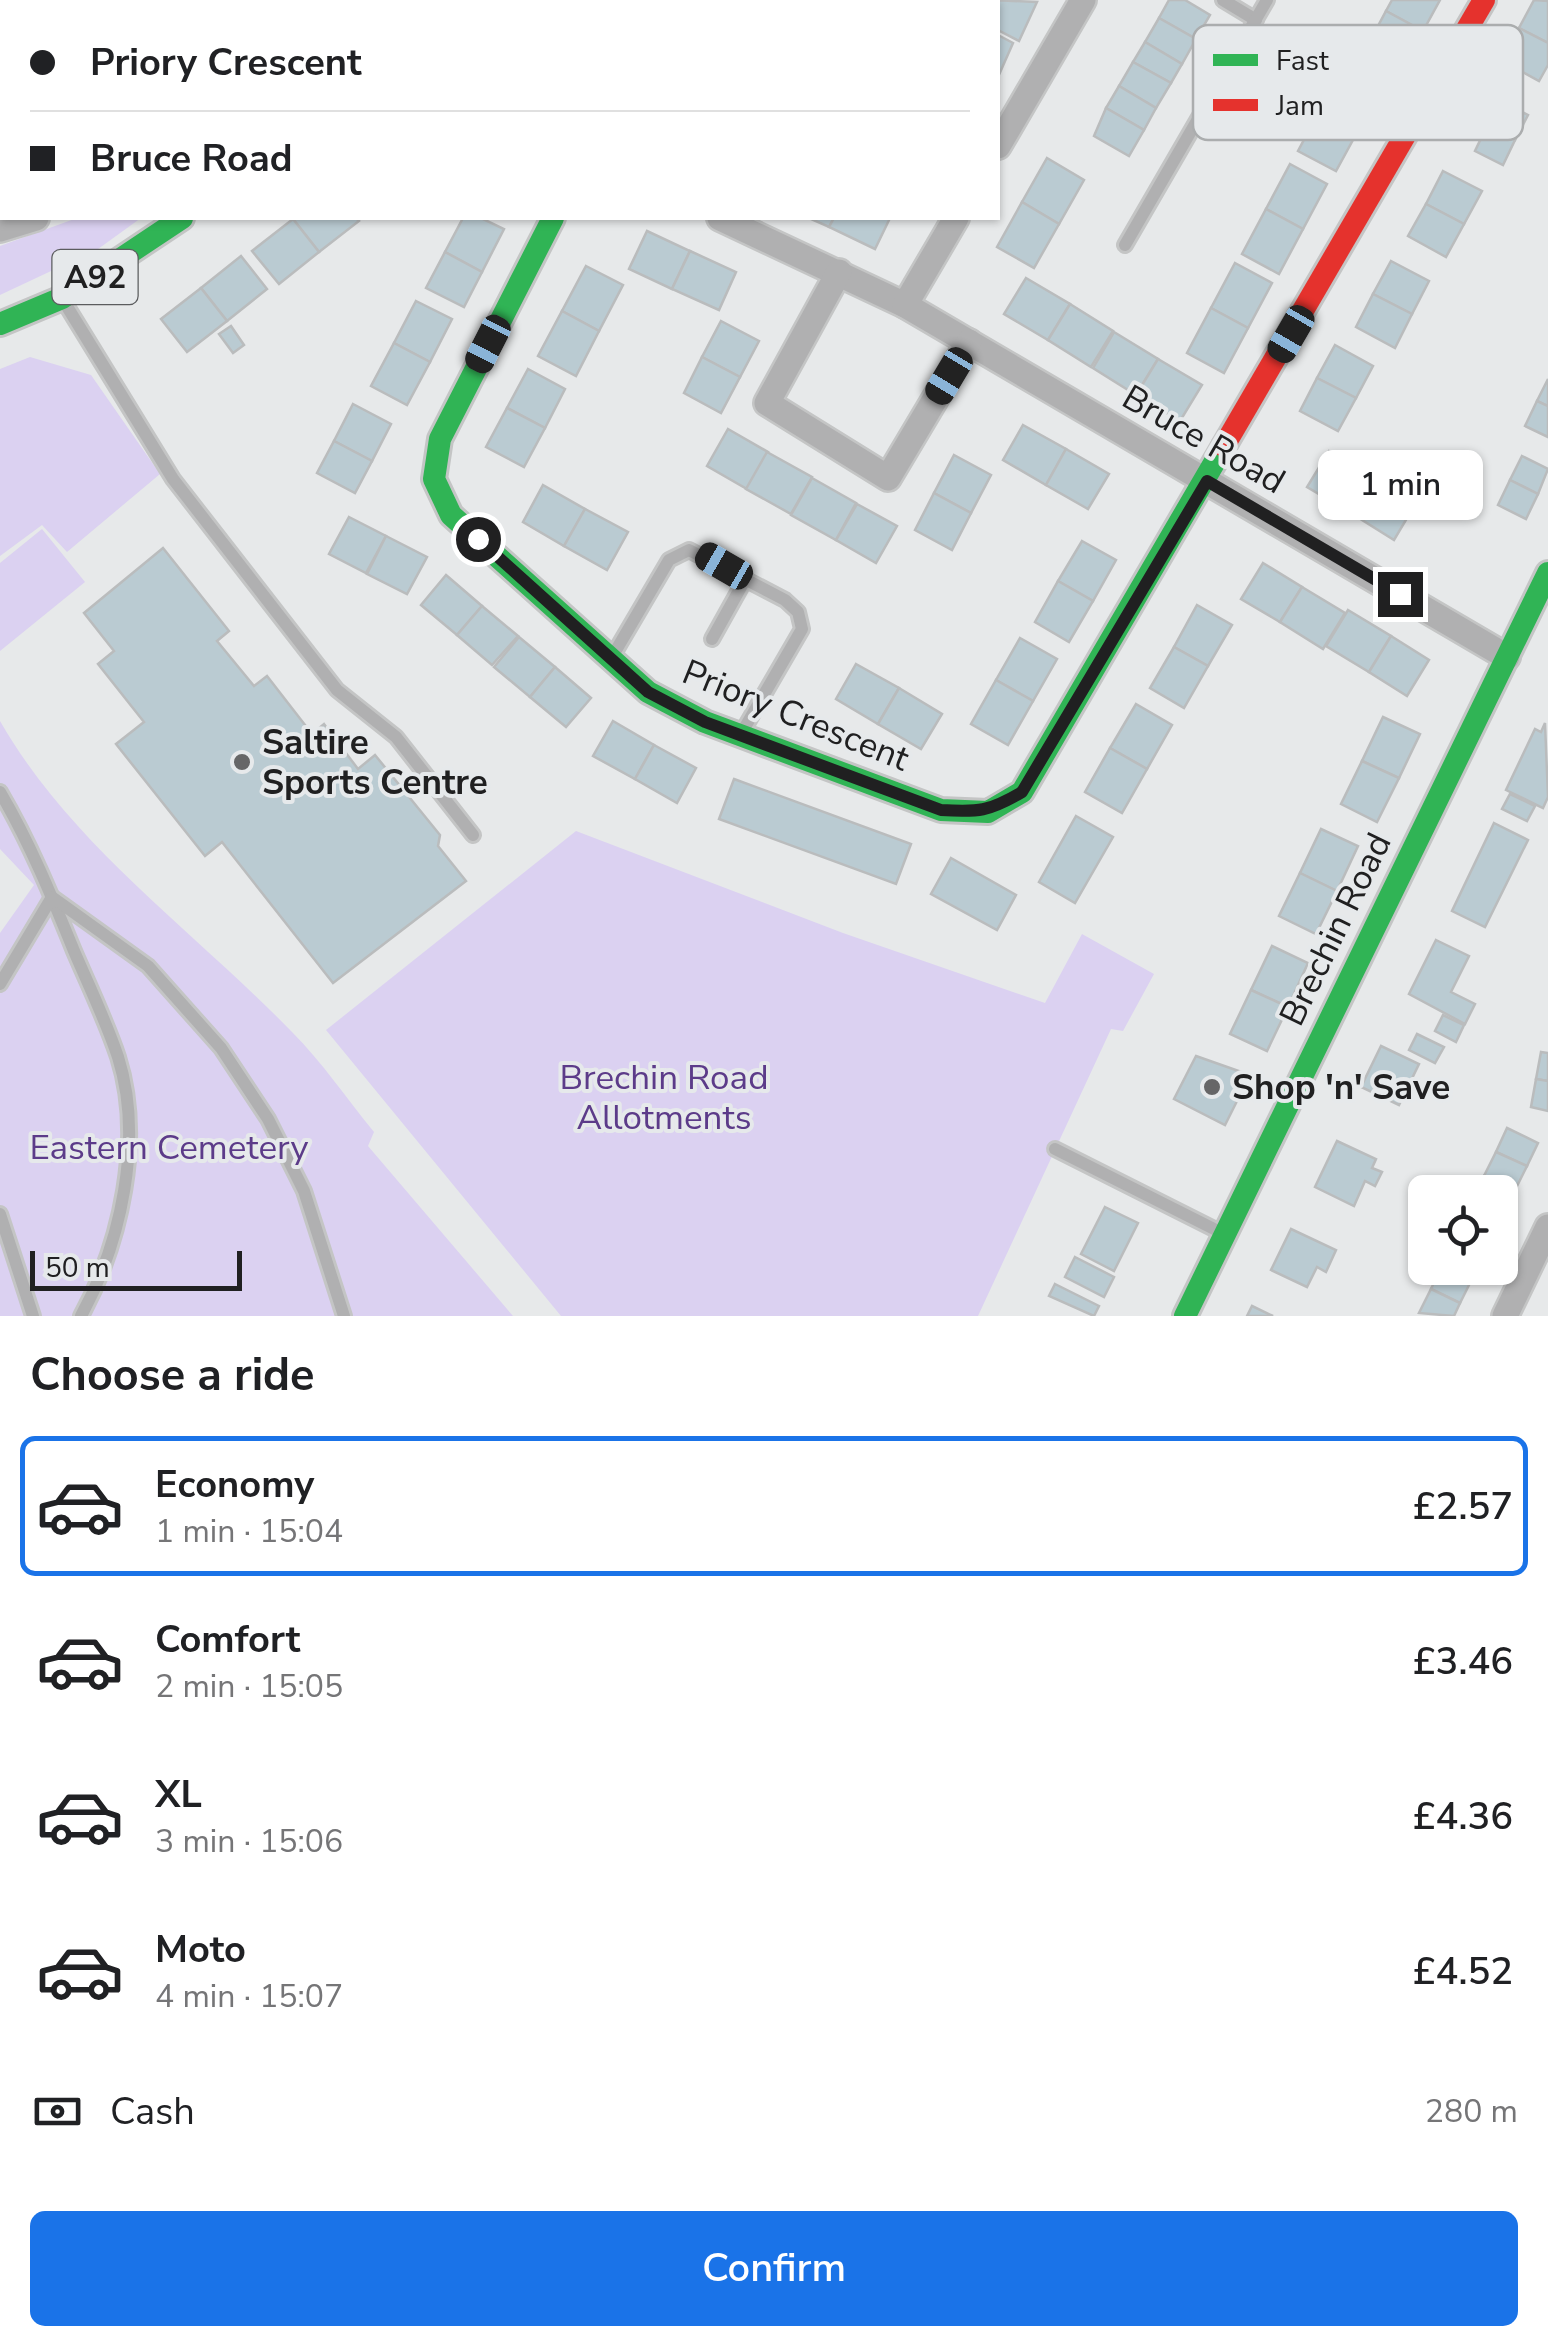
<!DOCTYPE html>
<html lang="en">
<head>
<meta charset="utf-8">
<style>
	:root { --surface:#fff; --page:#f6f6f6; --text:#202124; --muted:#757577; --line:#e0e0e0; --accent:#1a73e8 }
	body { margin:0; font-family:"Nunito Sans",sans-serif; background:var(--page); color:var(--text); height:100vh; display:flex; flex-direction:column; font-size:38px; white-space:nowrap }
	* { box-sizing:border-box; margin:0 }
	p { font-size:32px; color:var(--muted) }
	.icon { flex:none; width:55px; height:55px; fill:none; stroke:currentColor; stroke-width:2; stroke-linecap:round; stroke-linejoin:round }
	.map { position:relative; height:1316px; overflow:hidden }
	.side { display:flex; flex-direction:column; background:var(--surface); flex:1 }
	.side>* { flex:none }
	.banner { position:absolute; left:0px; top:0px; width:1000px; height:220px; box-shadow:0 2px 8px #0004; display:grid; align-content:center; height:220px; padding:0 30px; background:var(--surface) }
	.controls { position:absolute; left:1408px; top:1175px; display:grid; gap:20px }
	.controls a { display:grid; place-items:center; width:110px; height:110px; border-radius:15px; background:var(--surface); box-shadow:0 2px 8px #0004; font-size:50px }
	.scale { position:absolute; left:30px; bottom:25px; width:212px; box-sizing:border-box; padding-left:10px; border:5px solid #202021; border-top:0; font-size:28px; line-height:35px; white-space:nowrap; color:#202021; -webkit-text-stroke:8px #e6e9eb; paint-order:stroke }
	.end { position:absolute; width:45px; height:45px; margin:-22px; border:12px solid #202021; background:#fff; box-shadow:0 0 0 5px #fff }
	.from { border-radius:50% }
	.bubble { position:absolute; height:70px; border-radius:15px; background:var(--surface); box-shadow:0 2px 8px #0004; font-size:32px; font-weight:600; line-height:70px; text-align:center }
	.car { position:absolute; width:30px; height:60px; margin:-30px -15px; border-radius:12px; box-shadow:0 0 8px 2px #0007; background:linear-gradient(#222 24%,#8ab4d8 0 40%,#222 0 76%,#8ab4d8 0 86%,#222 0) }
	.banner b { display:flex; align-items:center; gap:35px; height:95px; font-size:38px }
	.banner b+b { border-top:2px solid var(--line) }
	.banner i { width:25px; height:25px; background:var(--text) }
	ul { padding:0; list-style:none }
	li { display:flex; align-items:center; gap:30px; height:140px; margin:0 20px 15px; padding:0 10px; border:5px solid transparent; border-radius:15px }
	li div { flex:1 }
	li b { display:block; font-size:38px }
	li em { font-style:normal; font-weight:600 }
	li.active { border-color:var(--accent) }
	li>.icon { width:90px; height:90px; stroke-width:1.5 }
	h2 { padding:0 30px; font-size:45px; line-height:120px }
	.pay { display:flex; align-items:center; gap:25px; height:110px; padding:0 30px; font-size:38px }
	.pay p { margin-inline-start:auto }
	.button { display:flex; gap:20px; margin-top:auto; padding:20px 30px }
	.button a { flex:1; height:115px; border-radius:15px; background:var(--accent); color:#fff; font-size:40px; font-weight:600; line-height:115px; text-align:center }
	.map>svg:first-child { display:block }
</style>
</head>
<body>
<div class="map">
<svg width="1548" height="1316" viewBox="0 0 1548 1316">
	<rect width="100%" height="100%" fill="#e7e9ea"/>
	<g fill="#dbd1f1">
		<polygon points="77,218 141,218 98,249 0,295 0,246"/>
		<polygon points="30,357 91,375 160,474 67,552 42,525 0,556 0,369"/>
		<polygon points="42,529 85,582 0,651 0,563"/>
		<path d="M0,721C71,845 194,931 292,1032C322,1062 347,1099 374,1132L368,1146L513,1316H0V933L34,885L0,849Z"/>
		<polygon points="576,831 843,933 1045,1003 1082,934 1154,974 1123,1031 1111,1029 978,1316 561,1316 326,1030"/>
	</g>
	<g fill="#bacbd2" stroke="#babcbd" stroke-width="2.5">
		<polygon points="146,0 198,0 200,2 148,2"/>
		<polygon points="992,0 1037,2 1019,41 998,30 998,2"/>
		<polygon points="1169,0 1185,0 1210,15 1196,39 1159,18"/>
		<polygon points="1392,0 1440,0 1423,31 1386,11"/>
		<polygon points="1534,0 1548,1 1548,43 1519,28"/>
		<polygon points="1386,11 1423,31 1399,76 1362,56"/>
		<polygon points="1159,18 1196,39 1182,64 1145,42"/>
		<polygon points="1519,28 1548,43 1548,65 1539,81 1501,60"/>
		<polygon points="998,35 1013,43 998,77"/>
		<polygon points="1145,42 1182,64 1171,83 1133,62"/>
		<polygon points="1133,62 1171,83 1156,108 1119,86"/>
		<polygon points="1119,86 1156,108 1144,130 1106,108"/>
		<polygon points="1500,101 1528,115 1515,140 1487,126"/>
		<polygon points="1322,106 1360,127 1336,171 1298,151"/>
		<polygon points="1106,108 1144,130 1129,156 1094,136"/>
		<polygon points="1487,126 1515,140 1503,165 1475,151"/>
		<polygon points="1047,158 1084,180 1059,224 1022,202"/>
		<polygon points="1290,164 1327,184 1303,229 1266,209"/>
		<polygon points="1443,171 1482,191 1464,224 1426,204"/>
		<polygon points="1022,202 1059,224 1034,268 997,247"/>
		<polygon points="1426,204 1464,224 1446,257 1408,236"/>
		<polygon points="1266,209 1303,229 1279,274 1242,254"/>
		<polygon points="356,218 359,221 319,252 293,219"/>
		<polygon points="463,218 481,218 504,229 482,272 445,252"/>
		<polygon points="809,218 834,218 829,227"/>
		<polygon points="834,218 890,218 875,249 829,227"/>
		<polygon points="293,219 319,252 279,284 252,251"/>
		<polygon points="647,231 690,251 672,289 629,269"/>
		<polygon points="690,251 736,272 719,310 672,289"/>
		<polygon points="445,252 482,272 464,307 426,288"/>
		<polygon points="241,256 267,289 227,321 201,288"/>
		<polygon points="1391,261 1429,281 1412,314 1373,294"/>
		<polygon points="1235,263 1272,283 1248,328 1211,308"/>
		<polygon points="586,266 623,285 599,331 562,311"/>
		<polygon points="1026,278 1070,304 1048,340 1004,314"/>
		<polygon points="201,288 227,321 187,352 161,319"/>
		<polygon points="1373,294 1412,314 1395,348 1356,327"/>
		<polygon points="416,301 452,319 430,362 394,343"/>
		<polygon points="1070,304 1113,331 1091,367 1048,340"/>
		<polygon points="1211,308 1248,328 1224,373 1187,353"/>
		<polygon points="562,311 599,331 576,376 538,356"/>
		<polygon points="721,321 759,341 740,377 702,357"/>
		<polygon points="231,326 244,345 233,353 219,334"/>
		<polygon points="1114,332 1158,359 1136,395 1093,368"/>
		<polygon points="394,343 430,362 407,405 371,386"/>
		<polygon points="1335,345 1373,366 1356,398 1317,378"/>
		<polygon points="702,357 740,377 721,413 684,393"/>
		<polygon points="1158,359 1202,385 1180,421 1136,395"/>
		<polygon points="528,369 565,389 545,428 507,408"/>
		<polygon points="1317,378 1356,398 1338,431 1300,411"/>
		<polygon points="1548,379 1548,406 1537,401"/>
		<polygon points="1537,401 1548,406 1548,437 1525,426"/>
		<polygon points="353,404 391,424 372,461 334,441"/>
		<polygon points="507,408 545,428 524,467 486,447"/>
		<polygon points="1023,425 1066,449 1046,485 1003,460"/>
		<polygon points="728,429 768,452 747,489 707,466"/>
		<polygon points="334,441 372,461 355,493 317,473"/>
		<polygon points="1066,449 1109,474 1088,509 1046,485"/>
		<polygon points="1329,451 1372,477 1351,513 1307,487"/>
		<polygon points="767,452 812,477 791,514 746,489"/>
		<polygon points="954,455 991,475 971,513 934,493"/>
		<polygon points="1522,456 1548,469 1538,494 1510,480"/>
		<polygon points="1372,477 1416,503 1394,540 1351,513"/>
		<polygon points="812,478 856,503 836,540 791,515"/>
		<polygon points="1510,480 1538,494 1526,519 1498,505"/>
		<polygon points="543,485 585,509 564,546 523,522"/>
		<polygon points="934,493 971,513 952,550 915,530"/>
		<polygon points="857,504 897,526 876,563 836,540"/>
		<polygon points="585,509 628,532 607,570 564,546"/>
		<polygon points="349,517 386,536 366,573 329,554"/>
		<polygon points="386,536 427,557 407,594 367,574"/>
		<polygon points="1082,541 1116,560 1093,601 1058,581"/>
		<polygon points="163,548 229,631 217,641 254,686 267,676 312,734 324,724 358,769 375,755 440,835 438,846 466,881 333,983 222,842 205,856 116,744 144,722 98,664 114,651 84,613"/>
		<polygon points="1263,563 1302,587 1280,622 1241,599"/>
		<polygon points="446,575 482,606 457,635 421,605"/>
		<polygon points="1058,581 1093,601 1069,642 1035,622"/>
		<polygon points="1302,587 1345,613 1323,649 1280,622"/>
		<polygon points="1197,605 1232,625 1208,666 1174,647"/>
		<polygon points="482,606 518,636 492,665 457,635"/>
		<polygon points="1348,610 1391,636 1369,672 1326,646"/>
		<polygon points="1391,636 1429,660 1407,696 1369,672"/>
		<polygon points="519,637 555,667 530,697 494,667"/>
		<polygon points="1020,638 1057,659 1033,701 996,680"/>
		<polygon points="1174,647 1208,666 1184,708 1150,688"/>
		<polygon points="856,664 899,688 878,724 836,699"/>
		<polygon points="555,667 591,698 566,727 530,697"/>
		<polygon points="996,680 1033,701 1008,745 971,724"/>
		<polygon points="899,688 942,714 921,749 878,724"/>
		<polygon points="1136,704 1172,725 1147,769 1110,748"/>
		<polygon points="1383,717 1420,734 1399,778 1362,761"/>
		<polygon points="613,721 654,745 635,779 593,756"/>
		<polygon points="1545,723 1548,797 1543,808 1506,790 1535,729 1541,732"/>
		<polygon points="654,745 696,768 677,803 635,779"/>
		<polygon points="1110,748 1147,769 1122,813 1085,792"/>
		<polygon points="1362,761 1399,778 1377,822 1341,804"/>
		<polygon points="734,779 911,844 896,884 719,819"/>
		<polygon points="1510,794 1535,806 1527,821 1502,809"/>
		<polygon points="1076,816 1113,837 1075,903 1039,882"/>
		<polygon points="1494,823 1528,840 1485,927 1452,911"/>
		<polygon points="1321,829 1358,846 1337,891 1300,873"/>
		<polygon points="951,858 1016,895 997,930 931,894"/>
		<polygon points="1300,873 1337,891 1316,934 1279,916"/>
		<polygon points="1436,940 1469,956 1451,992 1475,1004 1465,1024 1409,994"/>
		<polygon points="1272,946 1308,963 1288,1007 1251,990"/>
		<polygon points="1251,990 1288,1007 1267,1051 1230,1034"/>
		<polygon points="1443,1015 1464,1025 1456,1042 1435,1031"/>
		<polygon points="1417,1034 1444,1047 1435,1063 1409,1050"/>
		<polygon points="1381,1046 1419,1064 1399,1105 1361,1087"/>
		<polygon points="1541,1052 1548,1053 1548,1081 1536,1079"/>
		<polygon points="1196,1056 1250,1075 1225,1125 1174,1099"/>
		<polygon points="1536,1079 1548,1081 1548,1111 1531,1107"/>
		<polygon points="1507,1128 1538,1143 1527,1166 1496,1152"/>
		<polygon points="1337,1141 1376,1159 1372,1168 1382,1172 1375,1186 1365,1181 1354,1206 1315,1187"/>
		<polygon points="1496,1152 1527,1166 1515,1190 1484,1176"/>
		<polygon points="1484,1176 1515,1190 1504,1214 1500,1212 1500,1192 1477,1192"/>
		<polygon points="1105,1207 1138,1223 1114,1271 1081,1254"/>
		<polygon points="1291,1229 1336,1250 1326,1272 1317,1267 1307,1287 1271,1270"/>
		<polygon points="1075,1257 1114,1277 1104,1297 1065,1277"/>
		<polygon points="1441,1268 1472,1279 1460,1303 1431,1289"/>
		<polygon points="1448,1268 1477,1268 1472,1279"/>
		<polygon points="1055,1284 1099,1306 1094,1316 1049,1296"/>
		<polygon points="1431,1289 1460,1303 1454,1316 1419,1313"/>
		<polygon points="1252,1306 1273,1316 1247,1316"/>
	</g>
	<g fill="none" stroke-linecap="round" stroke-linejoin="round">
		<defs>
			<g id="lane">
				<polyline points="1223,0 1256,20"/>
				<polyline points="1125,245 1267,0"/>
				<polyline points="63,300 173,479 337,690 396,737 473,835"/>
				<polyline points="712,639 746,578"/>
				<polyline points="612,657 669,560 689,550 785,600 798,612 802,629 741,734"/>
				<path d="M0,792C30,843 52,897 74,951C89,986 106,1021 118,1057C144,1139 121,1243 81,1316"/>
				<polyline points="0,984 52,897 148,966 221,1048 268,1119 304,1191 344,1316"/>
				<polyline points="1055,1149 1222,1233"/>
				<polyline points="0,1214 33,1316"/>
			</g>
			<g id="street">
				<polyline points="870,0 875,2"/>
				<polyline points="331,2 333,0"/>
				<polyline points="0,137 2,144"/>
				<polyline points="998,146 1083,0"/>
				<polyline points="720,218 905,305 1507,657"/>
				<polyline points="0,229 36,218"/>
				<polyline points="839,272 767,403 888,478 969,342"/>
				<polyline points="905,305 956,218"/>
				<polyline points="1505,1316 1548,1227"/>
			</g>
			<g id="fast">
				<polyline points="553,218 440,439 434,479 451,515 648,692 705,722 941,810 988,812 1022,792 1224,446"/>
				<polyline points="0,324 62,298 182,218"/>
				<polyline points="1185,1316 1548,573"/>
			</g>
			<g id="jam">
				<polyline points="446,2 449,0"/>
				<polyline points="1224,446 1484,0"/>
			</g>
		</defs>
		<use href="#lane" stroke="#c4c5c5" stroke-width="18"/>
		<use href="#street" stroke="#c4c5c5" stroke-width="30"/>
		<use href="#fast" stroke="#c4c5c5" stroke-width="28"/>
		<use href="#jam" stroke="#c4c5c5" stroke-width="28"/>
		<use href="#lane" stroke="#b0b0b1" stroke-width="12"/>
		<use href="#street" stroke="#b0b0b1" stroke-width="25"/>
		<use href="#fast" stroke="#30b455" stroke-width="22"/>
		<use href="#jam" stroke="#e5322d" stroke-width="22"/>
	</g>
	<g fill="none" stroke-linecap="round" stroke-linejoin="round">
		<path stroke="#202021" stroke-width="12" d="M478,539L648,692L705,722L941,810C979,812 988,812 1022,792L1207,481L1400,594"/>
	</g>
	<g fill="#666667" stroke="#e6e9eb" stroke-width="4">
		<circle cx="242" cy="762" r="10"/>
		<circle cx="1212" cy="1087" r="10"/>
	</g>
	<g text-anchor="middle" stroke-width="8" stroke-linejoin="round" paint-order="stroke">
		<rect fill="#e6e9eb" stroke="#5b5c5e" stroke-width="2.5" x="52.5" y="250" width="85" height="54" rx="8"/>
		<g font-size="32" font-weight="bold" fill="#202021">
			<text x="95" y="288">A92</text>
		</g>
		<g font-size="35" fill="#202021" stroke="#e6e9eb">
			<text transform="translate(1204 439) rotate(30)" y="12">Bruce Road</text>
			<text transform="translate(796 715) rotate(22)" y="12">Priory Crescent</text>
			<text transform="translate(1335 929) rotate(-64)" y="12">Brechin Road</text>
		</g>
		<g font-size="35" font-weight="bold" fill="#202021" stroke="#e6e9eb" text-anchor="start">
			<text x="262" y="754">Saltire<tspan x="262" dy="40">Sports Centre</tspan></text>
			<text x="1232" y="1099">Shop 'n' Save</text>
		</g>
		<g font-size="35" fill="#5c3b89" stroke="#e6e9eb">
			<text x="664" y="1089">Brechin Road<tspan x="664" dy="40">Allotments</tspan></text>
			<text x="169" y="1159">Eastern Cemetery</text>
		</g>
	</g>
	<rect x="1193" y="25" width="330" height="115" rx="15" fill="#e6e9eb" stroke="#abadae" stroke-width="2.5"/>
	<rect x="1213" y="54" width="45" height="12" fill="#30b455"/>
	<rect x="1213" y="99" width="45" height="12" fill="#e5322d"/>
	<g font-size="28" fill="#202021">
		<text x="1276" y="70">Fast</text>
		<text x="1276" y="115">Jam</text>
	</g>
</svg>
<div class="controls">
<a><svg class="icon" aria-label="locate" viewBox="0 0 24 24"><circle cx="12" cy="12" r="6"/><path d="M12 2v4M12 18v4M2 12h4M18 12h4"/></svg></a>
</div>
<div class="scale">50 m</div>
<i class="end from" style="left:478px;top:539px"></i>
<i class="end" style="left:1400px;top:594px"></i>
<div class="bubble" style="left:1318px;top:450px;width:165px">1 min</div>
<i class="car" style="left:1291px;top:334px;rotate:210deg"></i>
<i class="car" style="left:488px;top:344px;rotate:207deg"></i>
<i class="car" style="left:949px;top:376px;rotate:211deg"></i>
<i class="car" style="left:724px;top:566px;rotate:300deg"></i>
<div class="banner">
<b><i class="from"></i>Priory Crescent</b>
<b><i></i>Bruce Road</b>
</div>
</div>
<section class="side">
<h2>Choose a ride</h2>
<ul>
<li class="active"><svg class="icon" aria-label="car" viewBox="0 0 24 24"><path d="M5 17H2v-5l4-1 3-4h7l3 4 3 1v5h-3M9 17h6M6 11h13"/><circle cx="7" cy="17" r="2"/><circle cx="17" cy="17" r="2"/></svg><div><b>Economy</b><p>1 min · 15:04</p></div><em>£2.57</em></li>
<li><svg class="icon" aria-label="car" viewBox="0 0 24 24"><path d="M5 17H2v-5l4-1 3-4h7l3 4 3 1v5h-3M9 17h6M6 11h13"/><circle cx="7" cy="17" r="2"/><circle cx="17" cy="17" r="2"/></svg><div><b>Comfort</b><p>2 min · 15:05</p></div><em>£3.46</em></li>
<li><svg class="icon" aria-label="car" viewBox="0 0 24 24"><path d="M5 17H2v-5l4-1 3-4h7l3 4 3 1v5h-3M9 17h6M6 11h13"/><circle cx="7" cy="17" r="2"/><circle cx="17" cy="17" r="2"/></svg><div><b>XL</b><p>3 min · 15:06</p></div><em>£4.36</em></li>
<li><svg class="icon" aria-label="car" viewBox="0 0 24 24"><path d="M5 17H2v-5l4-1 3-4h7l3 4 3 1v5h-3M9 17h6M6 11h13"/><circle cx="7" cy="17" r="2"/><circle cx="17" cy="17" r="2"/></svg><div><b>Moto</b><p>4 min · 15:07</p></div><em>£4.52</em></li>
</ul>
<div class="pay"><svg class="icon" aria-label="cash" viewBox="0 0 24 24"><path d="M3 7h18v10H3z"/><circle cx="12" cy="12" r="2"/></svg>Cash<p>280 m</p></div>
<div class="button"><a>Confirm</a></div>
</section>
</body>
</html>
